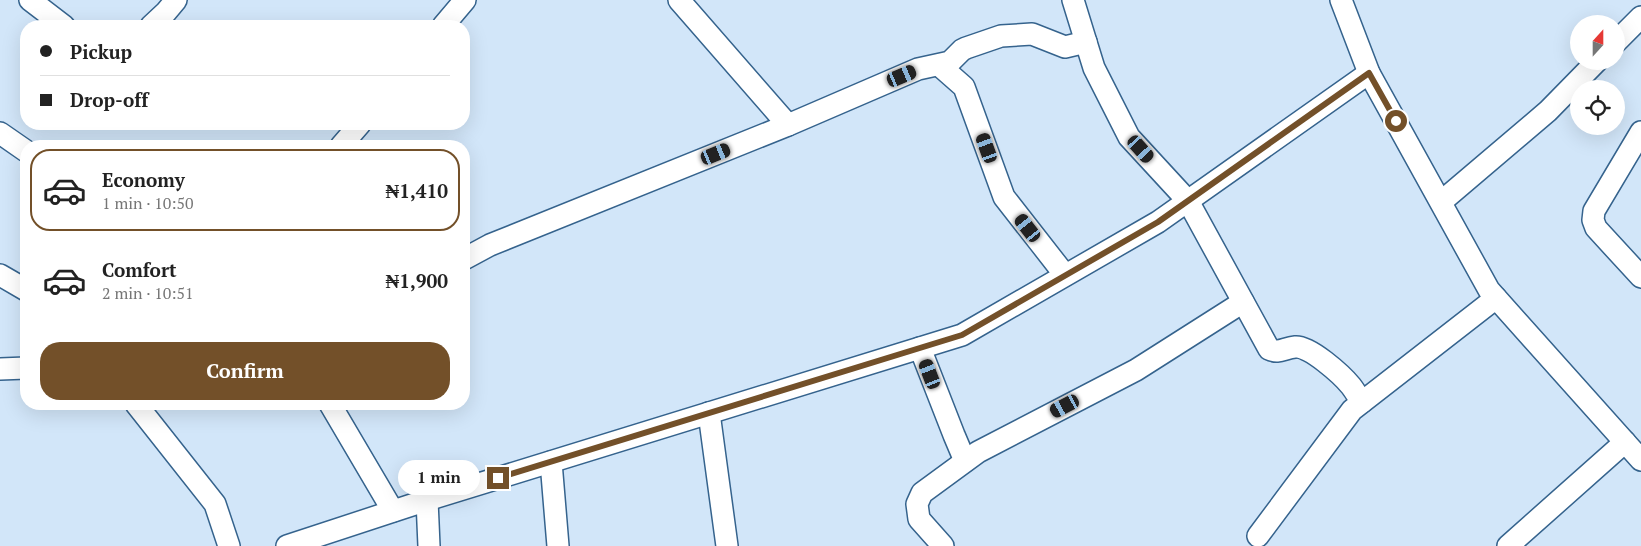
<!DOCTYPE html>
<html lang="en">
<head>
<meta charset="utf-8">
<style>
	:root { --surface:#fff; --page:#f2f2f2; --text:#222; --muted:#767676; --line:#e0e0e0; --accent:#735029 }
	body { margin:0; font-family:"PT Serif",serif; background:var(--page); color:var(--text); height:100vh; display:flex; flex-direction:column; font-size:19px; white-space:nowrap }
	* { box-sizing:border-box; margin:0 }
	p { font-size:16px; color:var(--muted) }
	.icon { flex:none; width:28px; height:28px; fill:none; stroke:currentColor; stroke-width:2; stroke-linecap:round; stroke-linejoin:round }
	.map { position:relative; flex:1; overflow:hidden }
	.panel { position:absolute; left:20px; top:140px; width:450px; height:270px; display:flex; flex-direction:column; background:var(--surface); border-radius:20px; box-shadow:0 5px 20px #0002 }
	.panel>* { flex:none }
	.guide { position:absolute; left:20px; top:20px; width:450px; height:110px; border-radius:20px; box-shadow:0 5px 20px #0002; display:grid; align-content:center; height:110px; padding:0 20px; background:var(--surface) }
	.needle { width:32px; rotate:21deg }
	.tools { position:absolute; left:1570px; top:15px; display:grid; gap:10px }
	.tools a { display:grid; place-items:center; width:55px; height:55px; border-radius:50%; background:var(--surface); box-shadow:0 5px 20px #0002; font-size:25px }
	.end { position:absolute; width:22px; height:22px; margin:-11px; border:6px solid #735029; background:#fff; box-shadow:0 0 0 2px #fff }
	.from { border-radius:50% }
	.bubble { position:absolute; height:35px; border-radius:18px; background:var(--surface); box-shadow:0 5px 20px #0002; font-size:16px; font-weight:700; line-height:35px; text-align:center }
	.car { position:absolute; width:15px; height:30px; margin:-15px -8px; border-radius:6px; box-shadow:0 0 4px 1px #0007; background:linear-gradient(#222 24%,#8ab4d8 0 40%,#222 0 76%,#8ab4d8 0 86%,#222 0) }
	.guide b { display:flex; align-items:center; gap:18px; height:48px; font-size:19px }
	.guide b+b { border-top:1px solid var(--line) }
	.guide i { width:12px; height:12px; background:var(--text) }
	ul { padding:9px 0 0; list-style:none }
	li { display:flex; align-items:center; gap:15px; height:82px; margin:0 10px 8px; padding:0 10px; border:2px solid transparent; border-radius:20px }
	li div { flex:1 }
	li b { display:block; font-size:19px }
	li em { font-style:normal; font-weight:700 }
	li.selected { border-color:var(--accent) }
	li>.icon { width:45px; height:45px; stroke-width:1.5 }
	.primary-button { display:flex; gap:10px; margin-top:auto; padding:10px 20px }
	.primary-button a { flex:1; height:58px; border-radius:20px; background:var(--accent); color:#fff; font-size:20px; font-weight:700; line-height:58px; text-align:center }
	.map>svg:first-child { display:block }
</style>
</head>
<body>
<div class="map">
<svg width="1641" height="546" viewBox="0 0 1641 546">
	<rect width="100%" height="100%" fill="#d2e6f9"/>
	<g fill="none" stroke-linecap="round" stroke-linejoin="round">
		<defs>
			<g id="street">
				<polyline points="30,0 64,26"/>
				<polyline points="679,0 788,125"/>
				<path d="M1073,0L1094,68L1129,137L1188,201L1269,349C1279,354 1284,348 1295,347C1309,345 1342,375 1351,386C1355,391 1358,397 1362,402"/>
				<polyline points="1341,0 1369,73 1489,290 1641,460"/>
				<polyline points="151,26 166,12 176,0"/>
				<polyline points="443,26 465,0"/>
				<polyline points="1616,42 1641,17"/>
				<polyline points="939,65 964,87 1004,197 1065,275"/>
				<polyline points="1641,132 1594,211 1593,220 1596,228 1641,277"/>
				<polyline points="0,133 26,151"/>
				<polyline points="341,146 360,124"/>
				<polyline points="1441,202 1548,111 1597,61"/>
				<polyline points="464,259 490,245 788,125 918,69 950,62 962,50 966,48 1001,36 1032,34 1065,47 1086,42"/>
				<polyline points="0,275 26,290"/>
				<polyline points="920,348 954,435 965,461"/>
				<polyline points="0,369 26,368"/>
				<polyline points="136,404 215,504 229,546"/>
				<polyline points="330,404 393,511"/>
				<polyline points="709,413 727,546"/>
				<polyline points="551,462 558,546"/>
				<polyline points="427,500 429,546"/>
				<polyline points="1258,536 1352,410 1496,298"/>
				<polyline points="287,546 427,500 962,335 1158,222 1369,73"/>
				<polyline points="943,546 919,519 917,504 922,493 978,452 1136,370 1243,302"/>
				<polyline points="1508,546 1625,442"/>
			</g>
		</defs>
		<use href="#street" stroke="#35638d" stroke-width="24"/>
		<use href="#street" stroke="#fff" stroke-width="21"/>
	</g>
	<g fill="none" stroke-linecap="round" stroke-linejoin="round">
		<polyline stroke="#735029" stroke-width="6" points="498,478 962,335 1158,222 1369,73 1396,121"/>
	</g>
</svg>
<div class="tools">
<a><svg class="needle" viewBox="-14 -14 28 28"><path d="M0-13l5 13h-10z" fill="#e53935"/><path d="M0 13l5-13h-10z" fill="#767676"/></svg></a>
<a><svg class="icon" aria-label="locate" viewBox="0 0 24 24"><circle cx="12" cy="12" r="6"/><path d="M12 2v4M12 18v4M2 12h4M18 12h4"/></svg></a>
</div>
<i class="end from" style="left:1396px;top:121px"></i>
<i class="end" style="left:498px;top:478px"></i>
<div class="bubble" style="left:398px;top:460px;width:82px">1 min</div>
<i class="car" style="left:902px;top:76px;rotate:67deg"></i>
<i class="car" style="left:987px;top:148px;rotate:340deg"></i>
<i class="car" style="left:1141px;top:149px;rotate:138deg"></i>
<i class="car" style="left:716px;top:154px;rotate:68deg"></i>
<i class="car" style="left:1028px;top:228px;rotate:322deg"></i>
<i class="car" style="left:930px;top:374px;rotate:339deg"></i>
<i class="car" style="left:1065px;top:406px;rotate:242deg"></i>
<div class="guide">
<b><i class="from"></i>Pickup</b>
<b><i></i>Drop-off</b>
</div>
<section class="panel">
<ul>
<li class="selected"><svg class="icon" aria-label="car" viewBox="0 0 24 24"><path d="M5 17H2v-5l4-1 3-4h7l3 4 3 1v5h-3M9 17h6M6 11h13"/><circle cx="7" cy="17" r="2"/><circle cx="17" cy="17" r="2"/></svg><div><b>Economy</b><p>1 min · 10:50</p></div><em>₦1,410</em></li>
<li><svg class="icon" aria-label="car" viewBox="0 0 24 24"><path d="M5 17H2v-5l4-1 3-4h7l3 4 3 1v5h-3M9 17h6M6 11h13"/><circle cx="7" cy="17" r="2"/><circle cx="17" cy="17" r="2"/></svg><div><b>Comfort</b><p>2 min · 10:51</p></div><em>₦1,900</em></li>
</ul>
<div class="primary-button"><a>Confirm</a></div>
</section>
</div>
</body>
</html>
